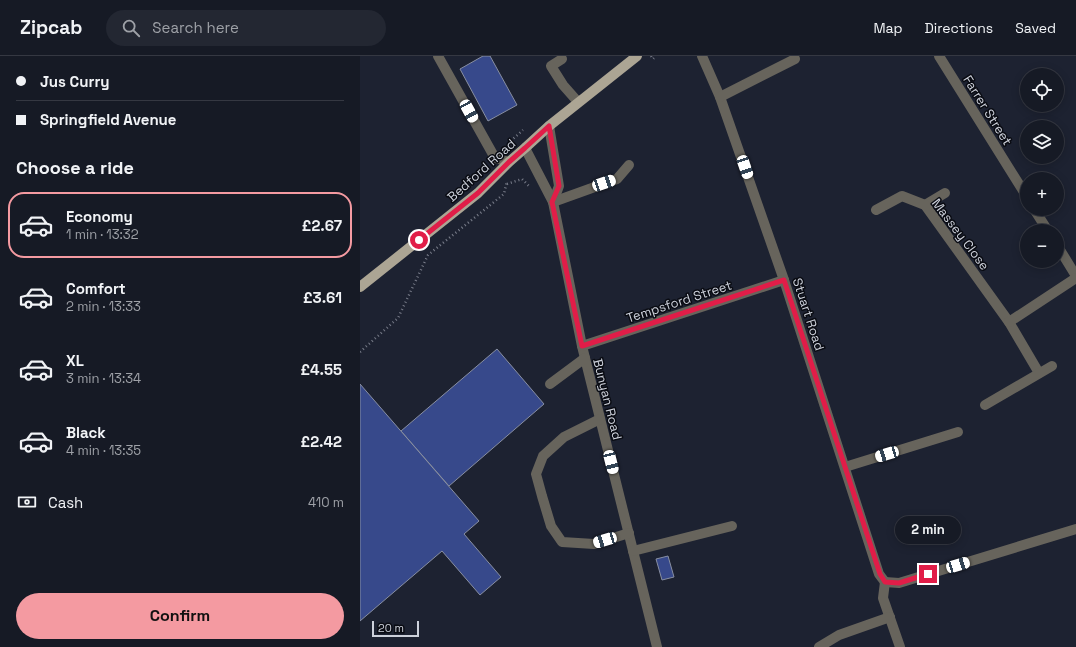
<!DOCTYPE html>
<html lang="en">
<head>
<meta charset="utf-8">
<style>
	:root { --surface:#161a25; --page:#232732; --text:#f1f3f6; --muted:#9ea1a7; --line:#353842; --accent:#f49aa1 }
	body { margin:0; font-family:"Space Grotesk",sans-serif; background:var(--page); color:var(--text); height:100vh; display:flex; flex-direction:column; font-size:15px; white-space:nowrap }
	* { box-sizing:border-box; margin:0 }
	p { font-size:13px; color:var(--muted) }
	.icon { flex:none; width:22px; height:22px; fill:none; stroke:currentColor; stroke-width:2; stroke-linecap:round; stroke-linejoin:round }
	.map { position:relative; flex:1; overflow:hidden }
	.details { display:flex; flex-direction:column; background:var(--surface); width:360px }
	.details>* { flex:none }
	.top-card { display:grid; align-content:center; height:88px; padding:0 16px; background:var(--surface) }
	.tools { position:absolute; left:660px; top:12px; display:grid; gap:8px }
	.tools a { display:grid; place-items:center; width:44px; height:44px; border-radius:50%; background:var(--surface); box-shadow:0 2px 10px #0003,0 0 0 1px var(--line); font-size:20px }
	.scale { position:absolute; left:12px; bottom:10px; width:47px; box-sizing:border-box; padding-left:4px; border:2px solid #cdd1db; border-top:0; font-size:11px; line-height:14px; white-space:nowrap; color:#cdd1db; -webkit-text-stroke:3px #0a0c13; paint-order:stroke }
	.end { position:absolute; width:18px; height:18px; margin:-9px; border:5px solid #e11d48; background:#fff; box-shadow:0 0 0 2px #fff }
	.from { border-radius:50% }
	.bubble { position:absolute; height:28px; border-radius:14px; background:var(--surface); box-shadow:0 2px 10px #0003,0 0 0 1px var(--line); font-size:13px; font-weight:800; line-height:28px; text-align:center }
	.car { position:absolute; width:12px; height:24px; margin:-12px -6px; border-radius:5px; box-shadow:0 0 3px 1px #0007; background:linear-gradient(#fff 24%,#345 0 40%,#fff 0 76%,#345 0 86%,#fff 0) }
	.top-card b { display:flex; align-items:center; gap:14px; height:38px; font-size:15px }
	.top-card b+b { border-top:1px solid var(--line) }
	.top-card i { width:10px; height:10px; background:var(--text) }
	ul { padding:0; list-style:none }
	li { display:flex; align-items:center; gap:12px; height:66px; margin:0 8px 6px; padding:0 8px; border:2px solid transparent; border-radius:16px }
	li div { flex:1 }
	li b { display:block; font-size:15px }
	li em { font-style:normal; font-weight:800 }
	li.active { border-color:var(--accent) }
	li>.icon { width:36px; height:36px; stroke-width:1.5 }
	h2 { padding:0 16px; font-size:18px; line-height:48px }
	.pay { display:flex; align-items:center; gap:10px; height:44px; padding:0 16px; font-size:15px }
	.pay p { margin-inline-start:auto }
	.primary-button { display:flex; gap:8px; margin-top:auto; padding:8px 16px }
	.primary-button a { flex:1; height:46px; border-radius:24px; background:var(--accent); color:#111; font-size:16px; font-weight:800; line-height:46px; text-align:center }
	header { display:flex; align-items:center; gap:24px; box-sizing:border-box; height:56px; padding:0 20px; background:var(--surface); border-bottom:1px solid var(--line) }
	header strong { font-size:19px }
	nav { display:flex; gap:22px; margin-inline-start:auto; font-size:14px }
	.search { width:280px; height:36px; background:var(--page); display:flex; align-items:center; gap:10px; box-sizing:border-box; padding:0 14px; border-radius:22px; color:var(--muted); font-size:15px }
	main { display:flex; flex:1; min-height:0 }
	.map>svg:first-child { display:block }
</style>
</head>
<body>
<header>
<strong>Zipcab</strong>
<div class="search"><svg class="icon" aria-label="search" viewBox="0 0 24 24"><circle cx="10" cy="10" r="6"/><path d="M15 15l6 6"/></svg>Search here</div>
<nav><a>Map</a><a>Directions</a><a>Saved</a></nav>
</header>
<main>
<section class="details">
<div class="top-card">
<b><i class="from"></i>Jus Curry</b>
<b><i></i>Springfield Avenue</b>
</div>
<h2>Choose a ride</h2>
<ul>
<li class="active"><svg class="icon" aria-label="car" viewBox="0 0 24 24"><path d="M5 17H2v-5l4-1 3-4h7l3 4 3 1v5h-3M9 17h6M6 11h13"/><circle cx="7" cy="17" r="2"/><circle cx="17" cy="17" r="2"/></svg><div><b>Economy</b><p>1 min · 13:32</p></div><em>£2.67</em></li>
<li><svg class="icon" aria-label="car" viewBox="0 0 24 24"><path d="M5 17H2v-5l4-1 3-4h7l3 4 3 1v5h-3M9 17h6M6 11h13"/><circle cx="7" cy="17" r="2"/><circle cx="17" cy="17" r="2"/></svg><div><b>Comfort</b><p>2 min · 13:33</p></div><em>£3.61</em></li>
<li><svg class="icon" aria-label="car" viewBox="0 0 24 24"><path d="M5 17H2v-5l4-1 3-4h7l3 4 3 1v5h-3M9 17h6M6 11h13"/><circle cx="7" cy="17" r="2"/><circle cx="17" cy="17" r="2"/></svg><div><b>XL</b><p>3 min · 13:34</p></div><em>£4.55</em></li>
<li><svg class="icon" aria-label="car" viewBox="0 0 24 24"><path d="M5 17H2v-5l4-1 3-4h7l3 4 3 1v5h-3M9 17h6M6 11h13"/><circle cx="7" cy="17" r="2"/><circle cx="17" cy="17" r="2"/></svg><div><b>Black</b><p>4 min · 13:35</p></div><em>£2.42</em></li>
</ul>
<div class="pay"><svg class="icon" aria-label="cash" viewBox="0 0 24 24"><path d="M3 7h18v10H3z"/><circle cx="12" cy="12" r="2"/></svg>Cash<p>410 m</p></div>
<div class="primary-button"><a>Confirm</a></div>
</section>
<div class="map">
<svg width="716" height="591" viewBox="0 0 716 591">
	<rect width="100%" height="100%" fill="#1d2231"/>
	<g fill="#37498b" stroke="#888fa2">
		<polygon points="123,0 130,0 157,49 128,65 100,13"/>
		<polygon points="137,293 184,348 89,430 41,375"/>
		<polygon points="0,328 119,465 104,478 141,521 120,539 82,495 0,565"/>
		<polygon points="308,500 314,521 302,524 296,503"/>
	</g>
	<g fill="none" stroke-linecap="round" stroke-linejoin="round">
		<g stroke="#787c89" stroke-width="2.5" stroke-dasharray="1 3" stroke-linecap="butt">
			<polyline points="291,0 293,3 296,0"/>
			<polyline points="152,86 153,83 163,74"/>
			<polyline points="147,128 162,123 170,131"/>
			<polyline points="0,296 38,262 68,199 144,138 147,125"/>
		</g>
		<g stroke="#67645c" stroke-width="10">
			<polyline points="78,0 135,102 149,106"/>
			<polyline points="342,0 360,41 424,224 519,518 525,526"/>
			<polyline points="579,0 667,141"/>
			<polyline points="202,3 191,10 203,29 218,46"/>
			<polyline points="360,41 435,3"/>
			<polyline points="189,70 199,130 193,146"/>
			<polyline points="165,92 193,146 222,290 297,591"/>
			<polyline points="193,146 257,123 269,109"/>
			<polyline points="565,149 585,137"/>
			<polyline points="674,153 688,175"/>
			<polyline points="516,154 542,140 565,149 649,266 679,317"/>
			<polyline points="697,189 716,220"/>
			<polyline points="649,266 716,222"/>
			<polyline points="222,290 424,224"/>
			<polyline points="190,328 225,302"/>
			<polyline points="625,349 692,310"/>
			<polyline points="240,363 204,381 183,400 176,418 182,440 191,470 202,486 234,488 269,477"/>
			<polyline points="485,411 598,376"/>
			<polyline points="273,495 372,470"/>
			<polyline points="525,526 539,527 716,473"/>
			<polyline points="525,526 523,542 540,591"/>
			<polyline points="459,591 479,579 530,561"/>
		</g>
		<polyline stroke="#aca594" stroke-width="10" points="0,231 118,137 149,106 165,92 189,70 277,0"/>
	</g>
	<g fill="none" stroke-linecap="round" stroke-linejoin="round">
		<polyline stroke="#e11d48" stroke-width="5" points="59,184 118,137 149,106 165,92 189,70 199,130 192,146 222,290 424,224 520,518 525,526 539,527 568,518"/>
	</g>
	<g text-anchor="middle" stroke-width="3" stroke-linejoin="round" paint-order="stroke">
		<g font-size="13" fill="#cdd1db" stroke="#0a0c13">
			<text transform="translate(628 54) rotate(58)" y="5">Farrer Street</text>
			<text transform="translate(121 114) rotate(-42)" y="5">Bedford Road</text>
			<text transform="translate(601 178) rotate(53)" y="5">Massey Close</text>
			<text transform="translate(319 245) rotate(-18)" y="5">Tempsford Street</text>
			<text transform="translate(449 258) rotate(72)" y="5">Stuart Road</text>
			<text transform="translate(248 343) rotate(76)" y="5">Bunyan Road</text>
		</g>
	</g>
</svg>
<div class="tools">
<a><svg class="icon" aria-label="locate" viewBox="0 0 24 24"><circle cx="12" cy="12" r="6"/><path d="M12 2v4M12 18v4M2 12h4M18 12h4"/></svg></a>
<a><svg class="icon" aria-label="layers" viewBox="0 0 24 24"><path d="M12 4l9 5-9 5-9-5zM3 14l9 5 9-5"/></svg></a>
<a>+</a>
<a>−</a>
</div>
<div class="scale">20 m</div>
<i class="end from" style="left:59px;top:184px"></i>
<i class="end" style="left:568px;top:518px"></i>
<div class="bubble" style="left:535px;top:460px;width:66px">2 min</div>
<i class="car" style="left:109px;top:55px;rotate:151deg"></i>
<i class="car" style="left:385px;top:111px;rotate:161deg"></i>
<i class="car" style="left:244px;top:127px;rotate:71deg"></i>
<i class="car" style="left:527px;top:398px;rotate:253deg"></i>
<i class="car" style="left:251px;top:406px;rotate:166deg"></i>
<i class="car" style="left:245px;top:484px;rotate:253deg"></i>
<i class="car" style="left:598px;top:509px;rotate:73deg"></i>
</div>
</main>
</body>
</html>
